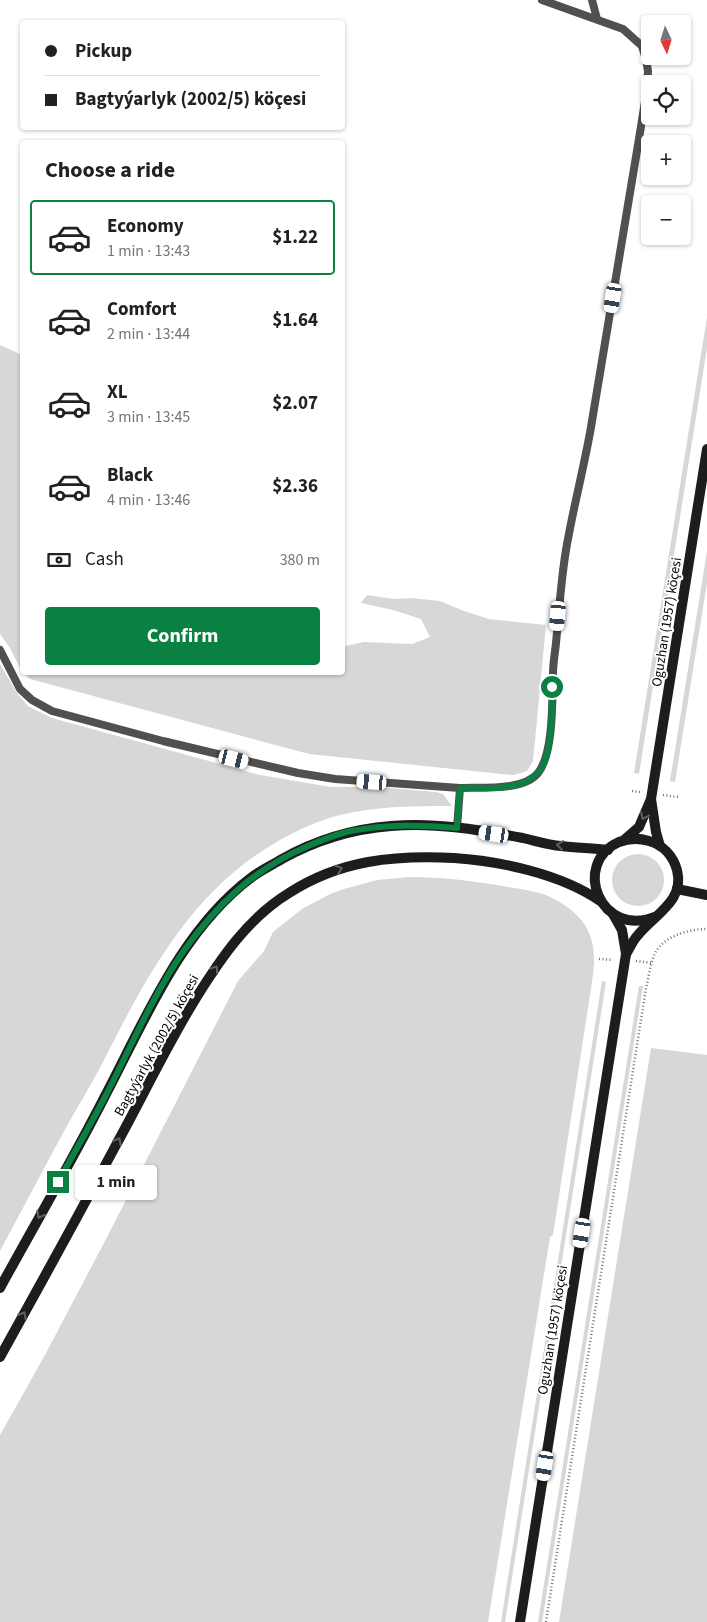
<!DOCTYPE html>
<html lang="en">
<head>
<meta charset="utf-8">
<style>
	:root { --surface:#fff; --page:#f6f6f6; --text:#202124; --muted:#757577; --line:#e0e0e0; --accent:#0b8043 }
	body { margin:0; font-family:"Source Sans 3",sans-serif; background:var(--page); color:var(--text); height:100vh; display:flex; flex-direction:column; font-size:19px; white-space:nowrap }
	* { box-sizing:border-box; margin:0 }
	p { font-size:16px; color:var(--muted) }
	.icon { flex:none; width:28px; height:28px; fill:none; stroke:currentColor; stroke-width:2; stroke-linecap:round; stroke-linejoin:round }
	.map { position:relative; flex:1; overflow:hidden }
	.side { position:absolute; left:20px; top:140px; width:325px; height:535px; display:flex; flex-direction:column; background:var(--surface); border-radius:5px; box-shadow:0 1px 4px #0004 }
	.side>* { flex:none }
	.banner { position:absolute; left:20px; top:20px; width:325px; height:110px; border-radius:5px; box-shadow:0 1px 4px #0004; display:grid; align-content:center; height:110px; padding:0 25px; background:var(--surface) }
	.needle { width:32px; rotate:176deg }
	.fabs { position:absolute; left:641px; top:15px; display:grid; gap:10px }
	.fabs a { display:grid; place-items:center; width:50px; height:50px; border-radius:5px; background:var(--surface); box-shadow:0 1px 4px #0004; font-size:25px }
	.end { position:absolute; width:22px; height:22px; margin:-11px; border:6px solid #0b8043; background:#fff; box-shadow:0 0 0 2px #fff }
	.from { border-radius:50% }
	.bubble { position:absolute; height:35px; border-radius:5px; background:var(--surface); box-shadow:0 1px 4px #0004; font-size:16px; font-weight:700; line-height:35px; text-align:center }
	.car { position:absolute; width:15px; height:30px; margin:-15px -8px; border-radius:6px; box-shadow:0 0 4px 1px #0007; background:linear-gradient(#fff 24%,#345 0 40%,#fff 0 76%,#345 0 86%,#fff 0) }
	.banner b { display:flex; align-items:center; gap:18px; height:48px; font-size:19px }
	.banner b+b { border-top:1px solid var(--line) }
	.banner i { width:12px; height:12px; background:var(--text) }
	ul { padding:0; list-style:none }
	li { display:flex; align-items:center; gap:15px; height:75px; margin:0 10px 8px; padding:0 15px; border:2px solid transparent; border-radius:5px }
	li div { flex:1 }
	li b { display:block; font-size:19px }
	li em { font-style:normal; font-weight:700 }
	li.on { border-color:var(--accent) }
	li>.icon { width:45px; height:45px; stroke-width:1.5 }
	h2 { padding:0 25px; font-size:22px; line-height:60px }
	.pay { display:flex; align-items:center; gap:12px; height:55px; padding:0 25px; font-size:19px }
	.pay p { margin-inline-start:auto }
	.button { display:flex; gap:10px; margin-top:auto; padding:10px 25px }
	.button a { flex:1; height:58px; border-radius:5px; background:var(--accent); color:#fff; font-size:20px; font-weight:700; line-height:58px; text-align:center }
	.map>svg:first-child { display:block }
</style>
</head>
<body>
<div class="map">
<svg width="707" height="1622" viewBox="0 0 707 1622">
	<rect width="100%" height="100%" fill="#fff"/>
	<g fill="#d7d7d7">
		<polygon points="707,317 707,348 639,774 634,773"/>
		<polygon points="0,345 22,355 22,672 10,648 0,634"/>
		<polygon points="707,551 707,583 675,782 670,781"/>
		<polygon points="367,595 394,599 411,598 440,601 464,611 489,619 546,625 533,761 527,771 514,775 492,773 309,754 30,679 23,672 342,672 343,648 345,646 364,642 412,644 430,637 421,619 393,610 361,603"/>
		<path d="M0,664L17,693L28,706L52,718L260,775L331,787H377L436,792L443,794L452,806C413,806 374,806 336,816C312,823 291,833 270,846C188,896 144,981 102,1064C91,1085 79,1104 68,1124C45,1166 23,1208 0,1251Z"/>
		<circle cx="638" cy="880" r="26"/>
		<path d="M409,877C442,877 475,881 508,887C521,889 534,891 546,895C560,901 577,912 585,925C596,943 595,962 592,982L553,1235L550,1237L488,1622H0V1435L45,1355L105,1241L238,981L264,951L273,932L302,909L330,894L344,889L377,880Z"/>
		<polygon points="602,981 606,982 505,1622 501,1622"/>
		<polygon points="639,986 643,986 542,1622 538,1622"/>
		<polygon points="651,1048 707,1055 707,1622 559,1622"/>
	</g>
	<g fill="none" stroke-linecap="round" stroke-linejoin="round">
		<g stroke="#727272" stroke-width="2.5" stroke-dasharray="1 2.5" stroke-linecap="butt">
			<polyline points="632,791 640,792"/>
			<polyline points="663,795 678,797"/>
			<polyline points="599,959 613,960"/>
			<polyline points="636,961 652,963"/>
			<path d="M546,1622L646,988C649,977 650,964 655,953C664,936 689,929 707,929"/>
		</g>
		<g stroke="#505050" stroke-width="8">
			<polyline points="592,0 597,19"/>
			<polyline points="0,650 20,689 32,700 52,711 163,741 298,773 335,779 460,788"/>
			<path d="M457,828L460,788C482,787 524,791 538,773C554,753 552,699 553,674C553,663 555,653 556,643C559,612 561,580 566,550C573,508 584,468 591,427C610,315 629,202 647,89L648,71L646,59L642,46L623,29L542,0"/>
		</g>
		<g stroke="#1d1d1d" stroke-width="10">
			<polyline points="651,799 707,449"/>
			<polyline points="624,840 639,827 651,799 656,832 660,846"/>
			<polyline points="677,889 707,895"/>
			<path d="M626,954C630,948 633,940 638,935C655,914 685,901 677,870C673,856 663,845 649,841C639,838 629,838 619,842C571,863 600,940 657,916"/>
			<path d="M0,1288C35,1224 72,1161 105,1096C145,1020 181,930 252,877C261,870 272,865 282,859C316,840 352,829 391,826C435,822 480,830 523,838C536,841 549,845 561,846C577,848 593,848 608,850"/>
			<path d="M0,1357C39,1287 78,1216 116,1145C143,1096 167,1045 196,998C221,958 248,918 289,893C340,860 394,855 454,858C500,861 561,874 600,901"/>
			<polyline points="520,1622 626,954 622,930 613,914"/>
		</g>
	</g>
	<defs><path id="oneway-chevron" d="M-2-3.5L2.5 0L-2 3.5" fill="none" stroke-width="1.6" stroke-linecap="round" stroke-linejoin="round" transform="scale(1.25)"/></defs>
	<g stroke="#616161">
		<use href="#oneway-chevron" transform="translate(644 816) rotate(115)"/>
		<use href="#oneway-chevron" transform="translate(560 845) rotate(-172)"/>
		<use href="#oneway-chevron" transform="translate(339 869) rotate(-21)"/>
		<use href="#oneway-chevron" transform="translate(215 969) rotate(-56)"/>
		<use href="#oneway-chevron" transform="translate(118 1141) rotate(-62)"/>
		<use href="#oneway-chevron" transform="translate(40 1215) rotate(119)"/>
		<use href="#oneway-chevron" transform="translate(23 1315) rotate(-61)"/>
	</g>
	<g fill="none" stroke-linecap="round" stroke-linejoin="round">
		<path stroke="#0b8043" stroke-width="6" d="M58,1182C74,1153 91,1124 106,1095C131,1047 152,997 183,952C217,904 254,869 308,846C322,840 336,834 351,831C387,824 421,825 457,828L460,788C480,787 506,791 525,782C533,778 540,772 544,764C552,744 552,709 552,687"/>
	</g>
	<g text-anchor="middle" stroke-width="4" stroke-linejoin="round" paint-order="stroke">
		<g font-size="14" fill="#000" stroke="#fff">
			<text transform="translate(666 622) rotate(-81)" y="5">Oguzhan (1957) köçesi</text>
			<text transform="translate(156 1045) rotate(-61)" y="5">Bagtyýarlyk (2002/5) köçesi</text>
			<text transform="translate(552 1330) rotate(-81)" y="5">Oguzhan (1957) köçesi</text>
		</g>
	</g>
</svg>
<div class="fabs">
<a><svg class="needle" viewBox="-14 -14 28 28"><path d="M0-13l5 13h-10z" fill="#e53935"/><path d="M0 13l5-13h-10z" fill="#757577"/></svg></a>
<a><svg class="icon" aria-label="locate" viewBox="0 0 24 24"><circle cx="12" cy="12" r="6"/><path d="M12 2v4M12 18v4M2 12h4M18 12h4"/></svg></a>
<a>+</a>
<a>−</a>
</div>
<i class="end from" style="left:552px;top:687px"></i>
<i class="end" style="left:58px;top:1182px"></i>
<div class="bubble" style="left:75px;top:1165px;width:82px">1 min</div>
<i class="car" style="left:613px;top:298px;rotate:189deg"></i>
<i class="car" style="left:558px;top:616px;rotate:185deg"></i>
<i class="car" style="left:234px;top:759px;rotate:104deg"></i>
<i class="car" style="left:372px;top:782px;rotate:274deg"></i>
<i class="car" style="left:494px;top:834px;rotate:279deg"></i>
<i class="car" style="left:582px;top:1233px;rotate:189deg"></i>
<i class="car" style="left:545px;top:1466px;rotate:189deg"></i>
<div class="banner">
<b><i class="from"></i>Pickup</b>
<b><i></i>Bagtyýarlyk (2002/5) köçesi</b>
</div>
<section class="side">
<h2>Choose a ride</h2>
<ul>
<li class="on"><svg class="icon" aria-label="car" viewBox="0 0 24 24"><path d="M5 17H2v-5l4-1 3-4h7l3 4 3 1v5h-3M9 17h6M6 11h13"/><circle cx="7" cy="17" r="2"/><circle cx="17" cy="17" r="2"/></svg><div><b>Economy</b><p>1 min · 13:43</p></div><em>$1.22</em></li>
<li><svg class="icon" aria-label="car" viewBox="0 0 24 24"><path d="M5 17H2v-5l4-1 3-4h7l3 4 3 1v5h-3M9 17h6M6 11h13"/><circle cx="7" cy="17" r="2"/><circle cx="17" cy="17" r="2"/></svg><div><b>Comfort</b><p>2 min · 13:44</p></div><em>$1.64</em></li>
<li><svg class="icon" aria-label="car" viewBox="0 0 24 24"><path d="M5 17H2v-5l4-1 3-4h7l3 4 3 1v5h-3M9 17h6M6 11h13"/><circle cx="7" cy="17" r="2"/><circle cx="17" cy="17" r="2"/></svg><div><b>XL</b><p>3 min · 13:45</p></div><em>$2.07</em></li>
<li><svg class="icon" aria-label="car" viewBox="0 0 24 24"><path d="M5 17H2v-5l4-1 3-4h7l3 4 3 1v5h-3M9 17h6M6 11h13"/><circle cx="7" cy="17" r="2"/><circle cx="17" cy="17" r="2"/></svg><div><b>Black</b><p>4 min · 13:46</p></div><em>$2.36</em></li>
</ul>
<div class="pay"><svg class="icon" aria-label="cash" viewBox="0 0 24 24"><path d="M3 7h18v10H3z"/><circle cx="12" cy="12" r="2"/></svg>Cash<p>380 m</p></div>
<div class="button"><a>Confirm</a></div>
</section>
</div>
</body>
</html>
